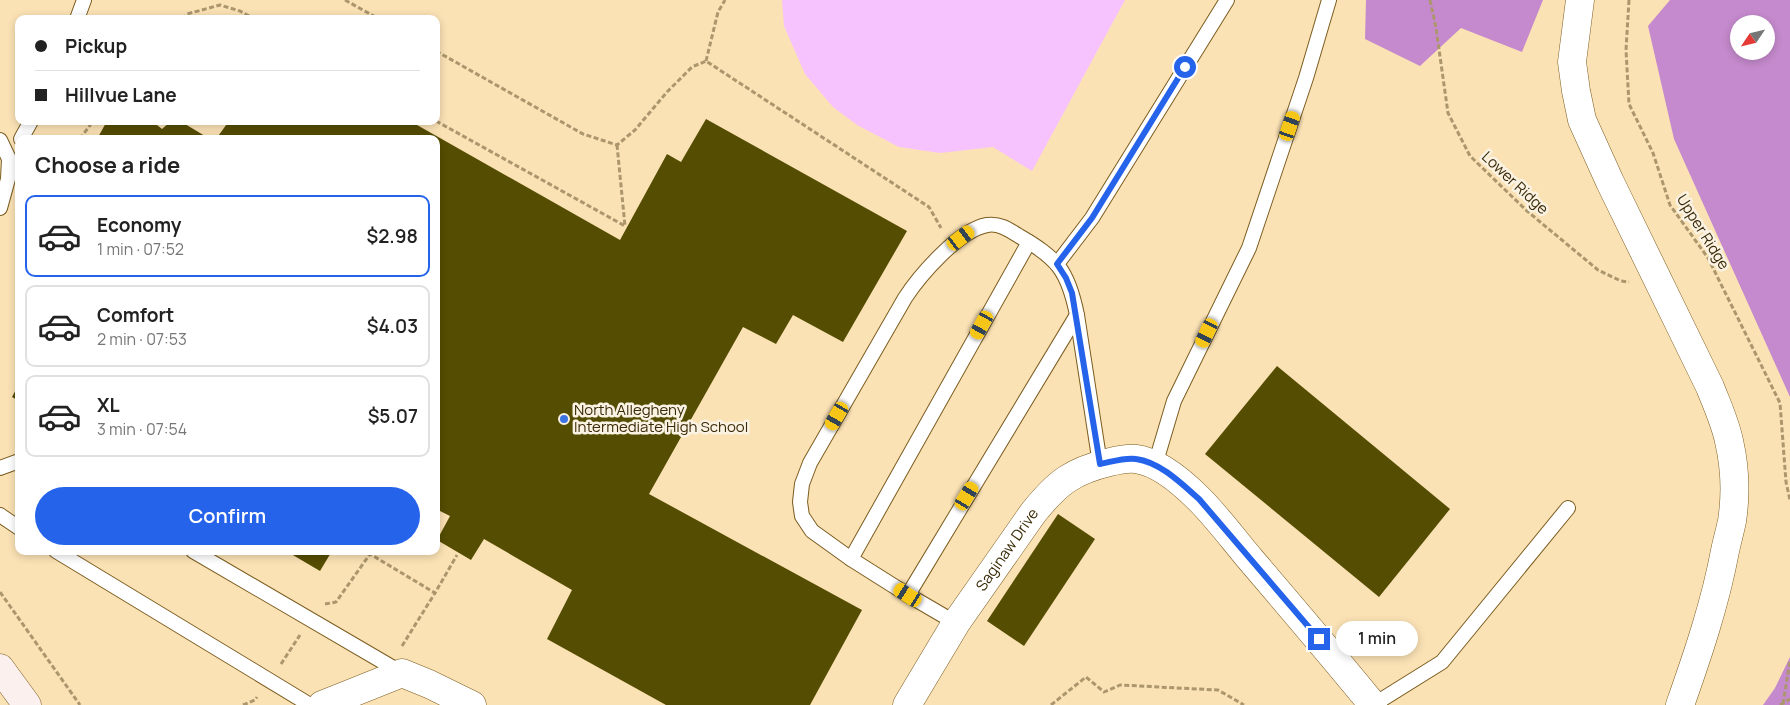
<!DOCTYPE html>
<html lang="en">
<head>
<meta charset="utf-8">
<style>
	:root { --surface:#fff; --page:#f6f6f6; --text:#222; --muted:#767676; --line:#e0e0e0; --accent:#2563eb }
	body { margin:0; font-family:Manrope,sans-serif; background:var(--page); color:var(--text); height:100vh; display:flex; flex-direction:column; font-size:19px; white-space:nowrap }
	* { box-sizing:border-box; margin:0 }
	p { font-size:16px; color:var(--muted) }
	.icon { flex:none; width:28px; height:28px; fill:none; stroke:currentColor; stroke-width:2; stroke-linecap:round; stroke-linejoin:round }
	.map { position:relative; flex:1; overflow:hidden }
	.drawer { position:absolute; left:15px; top:135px; width:425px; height:420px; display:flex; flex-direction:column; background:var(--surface); border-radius:10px; box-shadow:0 2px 8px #0003 }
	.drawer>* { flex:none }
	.top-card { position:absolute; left:15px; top:15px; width:425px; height:110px; border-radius:10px; box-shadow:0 2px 8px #0003; display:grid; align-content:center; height:110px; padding:0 20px; background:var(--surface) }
	.needle { width:32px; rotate:235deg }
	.buttons { position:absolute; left:1730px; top:15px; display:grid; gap:10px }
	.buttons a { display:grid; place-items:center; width:45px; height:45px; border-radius:50%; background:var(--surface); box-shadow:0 2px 8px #0003; font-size:25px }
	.end { position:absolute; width:22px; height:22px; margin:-11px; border:6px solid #2563eb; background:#fff; box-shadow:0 0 0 2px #fff }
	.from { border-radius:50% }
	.bubble { position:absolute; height:35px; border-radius:18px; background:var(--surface); box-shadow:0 2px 8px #0003; font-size:16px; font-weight:600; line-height:35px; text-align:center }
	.car { position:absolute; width:15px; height:30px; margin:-15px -8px; border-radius:6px; box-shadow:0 0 4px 1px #0007; background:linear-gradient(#f5c518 24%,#345 0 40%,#f5c518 0 76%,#345 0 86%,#f5c518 0) }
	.top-card b { display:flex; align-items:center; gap:18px; height:48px; font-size:19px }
	.top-card b+b { border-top:1px solid var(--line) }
	.top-card i { width:12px; height:12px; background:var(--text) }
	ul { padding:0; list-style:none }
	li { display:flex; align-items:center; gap:15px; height:82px; margin:0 10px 8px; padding:0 10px; border:2px solid var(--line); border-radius:10px }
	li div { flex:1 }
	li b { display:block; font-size:19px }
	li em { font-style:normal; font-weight:600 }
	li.current { border-color:var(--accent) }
	li>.icon { width:45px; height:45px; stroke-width:1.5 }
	h2 { padding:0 20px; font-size:22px; line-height:60px }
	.button { display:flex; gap:10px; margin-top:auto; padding:10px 20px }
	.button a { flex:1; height:58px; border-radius:30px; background:var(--accent); color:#fff; font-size:20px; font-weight:600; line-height:58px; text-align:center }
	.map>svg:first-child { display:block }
</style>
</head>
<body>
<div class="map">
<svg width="1790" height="705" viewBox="0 0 1790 705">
	<rect width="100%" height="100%" fill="#fbe2b5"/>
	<polygon fill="#f7c3fe" points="782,0 1125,0 1032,171 993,147 940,153 899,147 857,125 833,107 805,74 784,26"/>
	<g fill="#c58acd" fill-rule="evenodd">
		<polygon points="1366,0 1543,0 1522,52 1461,28 1420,66 1365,39"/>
		<path d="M1670,0H1790V397L1674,139L1648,26ZM1739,24H1766V51H1739Z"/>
		<polygon points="1790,657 1790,705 1763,705 1775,688"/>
	</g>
	<g fill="#554d01">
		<polygon points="706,119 907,231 843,342 793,315 776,344 743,327 649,494 862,610 810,705 666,705 547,639 572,590 484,539 471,560 437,540 450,516 436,509 436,139 216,139 229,121 410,121 620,240 667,154 681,162"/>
		<polygon points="107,121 152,121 162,129 171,121 180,121 210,139 97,139"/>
		<polygon points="1277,366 1450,509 1379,597 1205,454"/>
		<polygon points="19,384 19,401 12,397"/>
		<polygon points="1058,514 1095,539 1024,646 987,621"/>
		<polygon points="286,551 332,551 320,571"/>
	</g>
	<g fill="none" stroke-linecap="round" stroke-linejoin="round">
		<defs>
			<g id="service">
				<polyline points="77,19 84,0"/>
				<polyline points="21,139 31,121"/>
				<polyline points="0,140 9,159 8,179 0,208"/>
				<polyline points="1057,264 1092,218 1227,0"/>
				<polyline points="1155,465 1174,401 1249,248 1306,78 1329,0"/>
				<polyline points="0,468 19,461"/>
				<polyline points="0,515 19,528"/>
				<polyline points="56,551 310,705"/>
				<polyline points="193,551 402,673"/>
				<polyline points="851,559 1029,242"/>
				<polyline points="908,595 1077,315"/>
				<path d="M956,623L908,595L851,559L812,531L802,516L800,502L802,484L810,463L905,298C920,275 959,230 987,225C999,223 1008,229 1019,236C1057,258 1068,270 1077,315L1100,464"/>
				<polyline points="1373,705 1442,662 1568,508"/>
			</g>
			<g id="minor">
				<path d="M1580,0L1572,62L1576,91L1582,120L1610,182L1710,387C1717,405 1725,422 1729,441C1735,467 1736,495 1732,521C1730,531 1727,541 1725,551C1715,604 1698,654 1680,705"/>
				<polyline points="322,705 402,673 429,684 472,705"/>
				<path id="s1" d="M907,705L956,623L1033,513C1057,483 1072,471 1110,462C1118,460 1128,458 1136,459C1159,462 1183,483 1199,499C1218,518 1234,540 1251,560C1292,608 1333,656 1373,705"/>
			</g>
			<polyline id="secondary" points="0,668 27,705"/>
		</defs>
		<use href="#service" stroke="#7b5d20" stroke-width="16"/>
		<use href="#minor" stroke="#7b5d20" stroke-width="29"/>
		<use href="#secondary" stroke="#7b5d20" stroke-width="29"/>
		<g stroke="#ab966d" stroke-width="3" stroke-dasharray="5 2.5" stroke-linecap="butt">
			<polyline points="345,0 379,19"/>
			<polyline points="1430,0 1436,28 1448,113 1470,156 1527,211 1598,270 1621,281 1629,282"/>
			<polyline points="1629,0 1626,50 1629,104 1653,153 1670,205 1708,258 1780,403 1786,482 1790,500"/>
			<polyline points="182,19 187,14 220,5 240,11 254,19"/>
			<polyline points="436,51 583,134 617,145 635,130 667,92 692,67 706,61 929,207 941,228"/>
			<polyline points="706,61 718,12 725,0"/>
			<polyline points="436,121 625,226"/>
			<polyline points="80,139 93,121"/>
			<polyline points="617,145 625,226"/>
			<polyline points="0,592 80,705"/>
			<polyline points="325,604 336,602 370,554 435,593 457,555"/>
			<polyline points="402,646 435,593"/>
			<polyline points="281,664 300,635"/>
			<polyline points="1783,704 1790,661"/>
			<polyline points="243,705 255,700 257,697"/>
			<polyline points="1051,705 1086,677 1104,692 1120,685 1218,690 1244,705"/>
			<polyline points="1780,705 1790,699"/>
		</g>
		<use href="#service" stroke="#fff" stroke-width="14"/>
		<use href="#minor" stroke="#fff" stroke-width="28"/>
		<use href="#secondary" stroke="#fcf0ef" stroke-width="28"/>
	</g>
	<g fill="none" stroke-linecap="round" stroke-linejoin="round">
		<path stroke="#2563eb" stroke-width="6" d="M1185,67L1092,218L1057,264L1066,278L1072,293L1100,464C1111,462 1125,457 1136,459C1160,462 1182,484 1199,499L1319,639"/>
	</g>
	<circle fill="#3c73e3" stroke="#faf2e3" stroke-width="2" cx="564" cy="419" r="5"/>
	<g text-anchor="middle" stroke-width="5" stroke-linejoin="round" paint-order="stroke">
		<g font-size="15" fill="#3a2a07" stroke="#faf2e3">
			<text transform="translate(1515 183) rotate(43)" y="5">Lower Ridge</text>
			<text transform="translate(1703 232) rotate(58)" y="5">Upper Ridge</text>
			<text dy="5" stroke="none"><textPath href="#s1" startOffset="185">Saginaw Drive</textPath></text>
		</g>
		<g font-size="15" fill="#3a2a07" stroke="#faf2e3" text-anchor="start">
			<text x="574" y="415">North Allegheny<tspan x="574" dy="17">Intermediate High School</tspan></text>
		</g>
	</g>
</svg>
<div class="buttons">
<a><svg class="needle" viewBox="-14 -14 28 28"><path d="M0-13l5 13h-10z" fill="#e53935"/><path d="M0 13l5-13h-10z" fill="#767676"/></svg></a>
</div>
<i class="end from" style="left:1185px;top:67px"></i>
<i class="end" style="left:1319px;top:639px"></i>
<div class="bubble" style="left:1336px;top:621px;width:82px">1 min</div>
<i class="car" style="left:1290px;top:126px;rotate:19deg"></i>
<i class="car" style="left:961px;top:238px;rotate:53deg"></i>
<i class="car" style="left:982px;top:325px;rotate:209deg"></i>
<i class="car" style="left:1207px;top:333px;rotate:206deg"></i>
<i class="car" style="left:837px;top:416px;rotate:210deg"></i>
<i class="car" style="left:967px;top:496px;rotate:31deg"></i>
<i class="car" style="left:908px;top:595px;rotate:303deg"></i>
<div class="top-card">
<b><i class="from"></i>Pickup</b>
<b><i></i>Hillvue Lane</b>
</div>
<section class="drawer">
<h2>Choose a ride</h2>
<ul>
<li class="current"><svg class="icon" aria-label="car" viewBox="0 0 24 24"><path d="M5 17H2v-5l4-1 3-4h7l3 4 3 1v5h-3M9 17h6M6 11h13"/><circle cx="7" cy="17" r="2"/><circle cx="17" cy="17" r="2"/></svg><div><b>Economy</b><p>1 min · 07:52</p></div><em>$2.98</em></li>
<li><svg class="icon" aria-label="car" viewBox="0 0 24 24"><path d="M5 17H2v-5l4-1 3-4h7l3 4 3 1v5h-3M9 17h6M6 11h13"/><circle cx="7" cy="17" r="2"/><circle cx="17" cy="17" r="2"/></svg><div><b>Comfort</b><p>2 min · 07:53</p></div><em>$4.03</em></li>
<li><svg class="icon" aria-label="car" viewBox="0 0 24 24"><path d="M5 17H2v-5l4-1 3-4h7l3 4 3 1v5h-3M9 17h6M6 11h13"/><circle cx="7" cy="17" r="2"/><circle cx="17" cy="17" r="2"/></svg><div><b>XL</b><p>3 min · 07:54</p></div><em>$5.07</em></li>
</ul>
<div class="button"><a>Confirm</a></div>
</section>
</div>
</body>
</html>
